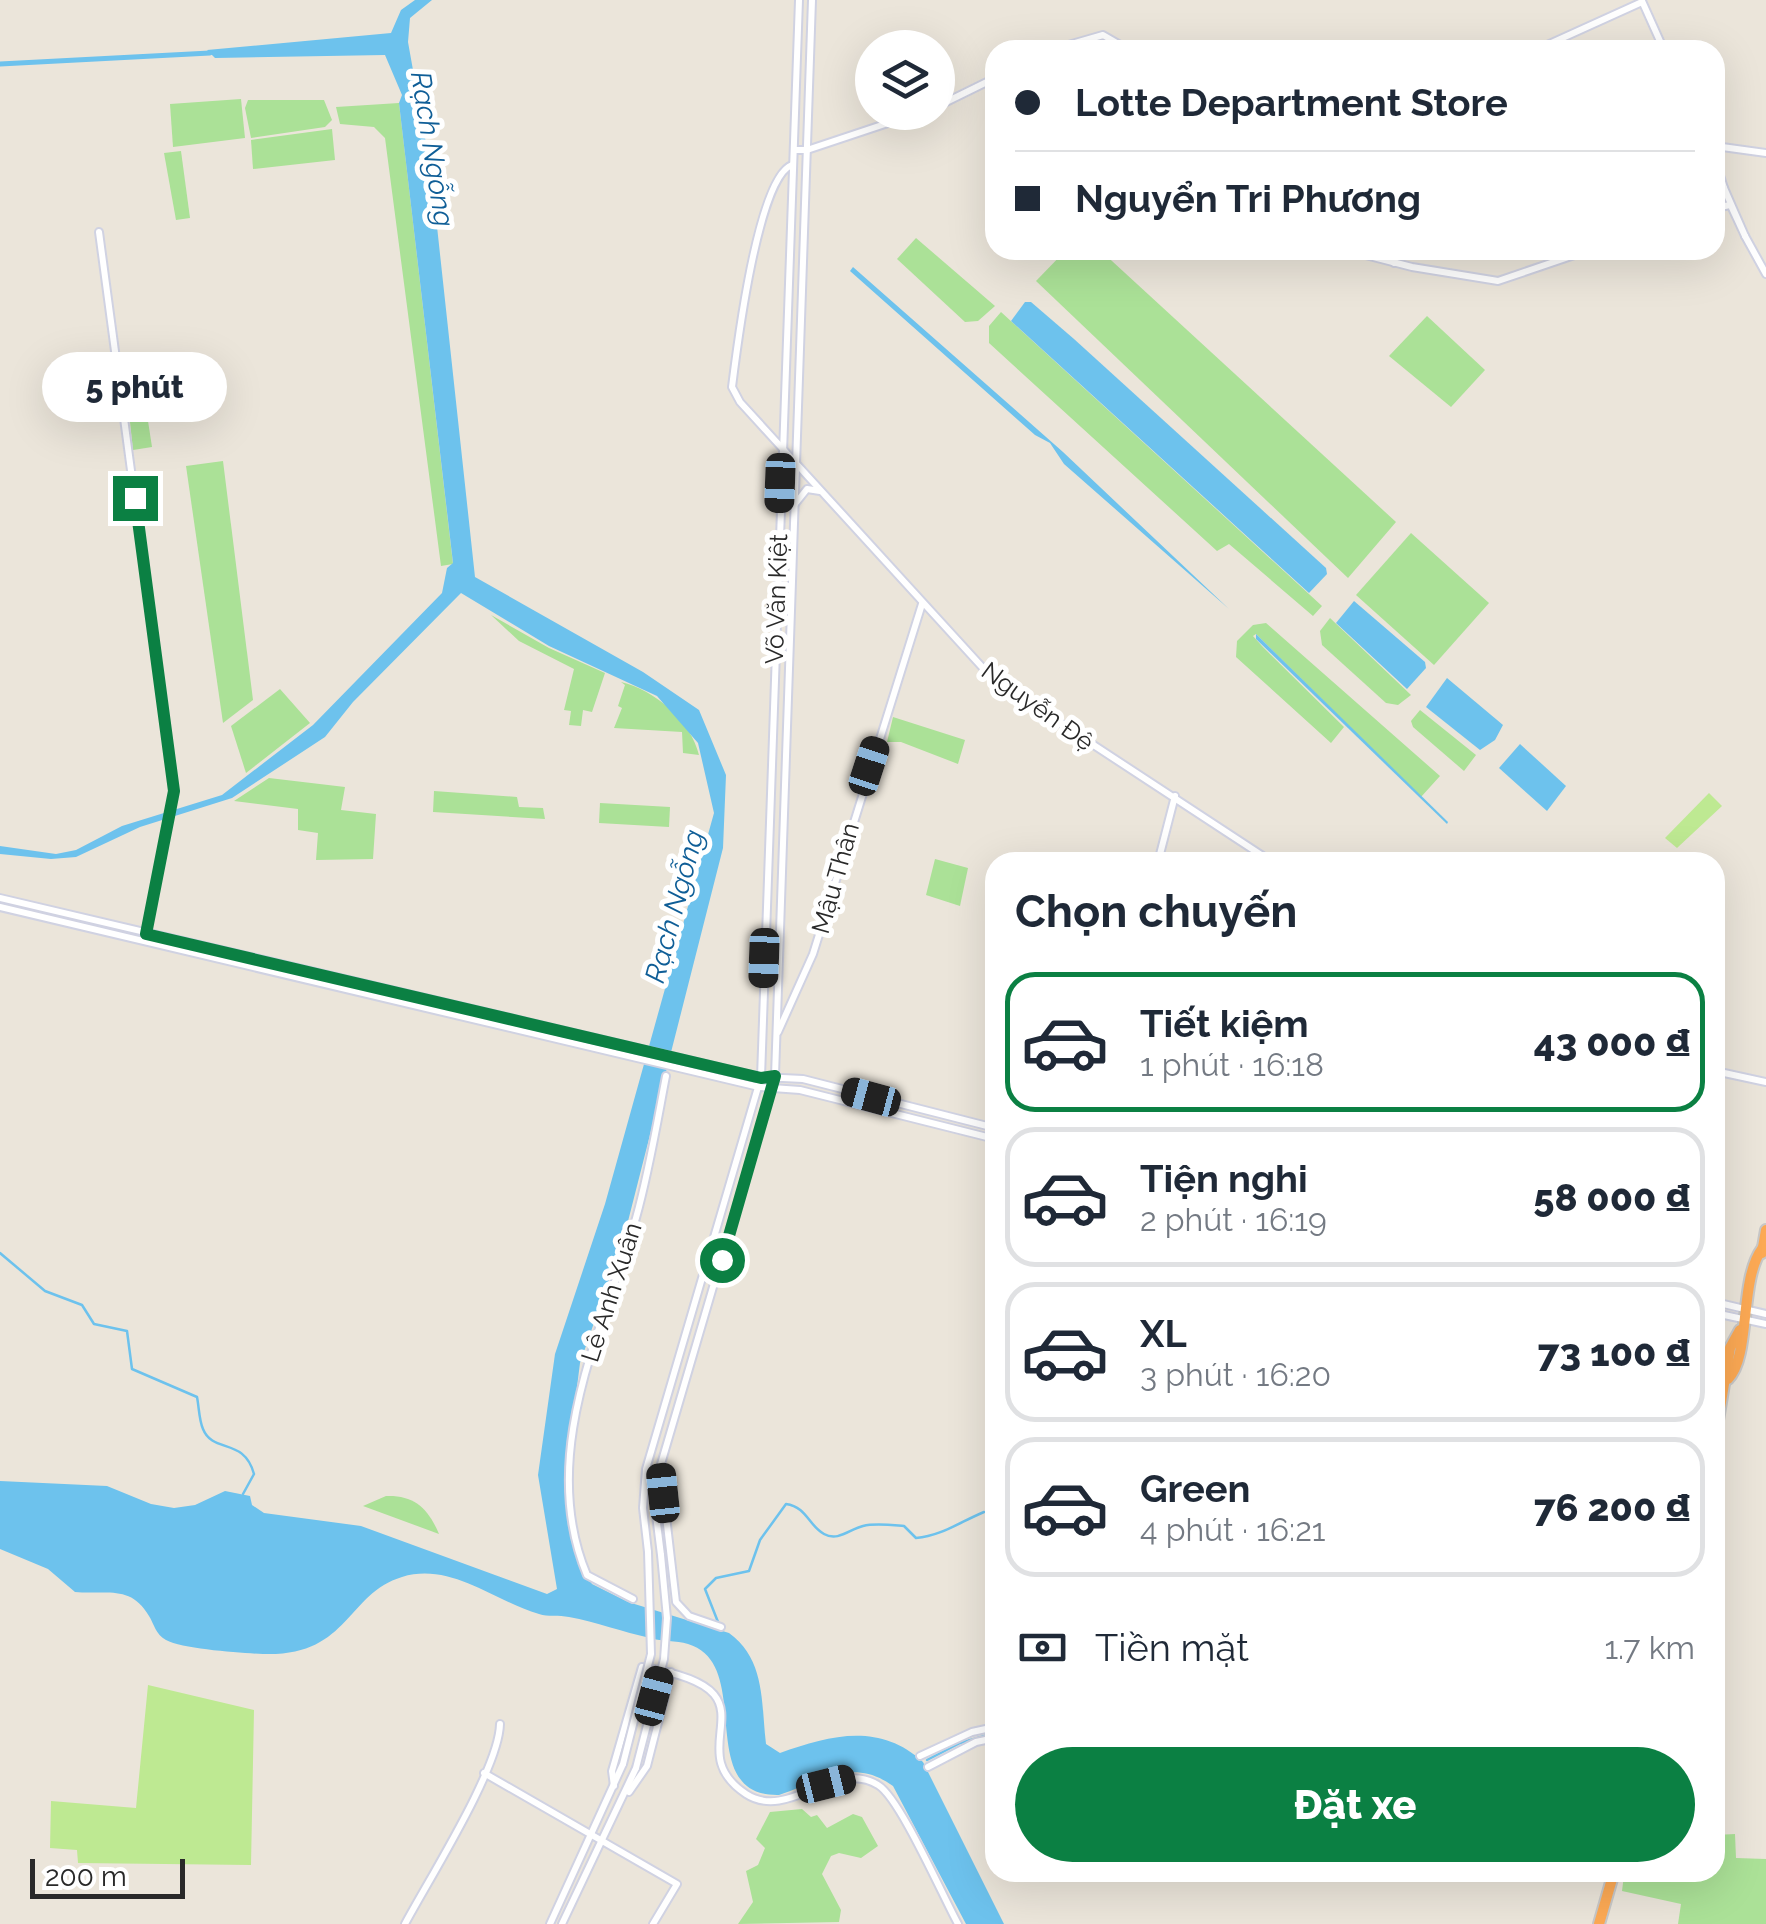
<!DOCTYPE html>
<html lang="vi">
<head>
<meta charset="utf-8">
<style>
	:root { --surface:#fff; --page:#f2f2f3; --text:#1f2937; --muted:#747a83; --line:#e0e1e3; --accent:#0b8043 }
	body { margin:0; font-family:Raleway,sans-serif; background:var(--page); color:var(--text); height:100vh; display:flex; flex-direction:column; font-size:38px; white-space:nowrap }
	* { box-sizing:border-box; margin:0 }
	p { font-size:32px; color:var(--muted) }
	.icon { flex:none; width:55px; height:55px; fill:none; stroke:currentColor; stroke-width:2; stroke-linecap:round; stroke-linejoin:round }
	.map { position:relative; flex:1; overflow:hidden }
	.details { position:absolute; left:985px; top:852px; width:740px; height:1030px; display:flex; flex-direction:column; background:var(--surface); border-radius:30px; box-shadow:0 10px 40px #0002 }
	.details>* { flex:none }
	.guide { position:absolute; left:985px; top:40px; width:740px; height:220px; border-radius:30px; box-shadow:0 10px 40px #0002; display:grid; align-content:center; height:220px; padding:0 30px; background:var(--surface) }
	.controls { position:absolute; left:855px; top:30px; display:grid; gap:20px }
	.controls a { display:grid; place-items:center; width:100px; height:100px; border-radius:50%; background:var(--surface); box-shadow:0 10px 40px #0002; font-size:50px }
	.scale { position:absolute; left:30px; bottom:25px; width:155px; box-sizing:border-box; padding-left:10px; border:5px solid #292929; border-top:0; font-size:28px; line-height:35px; white-space:nowrap; color:#292929; -webkit-text-stroke:8px #fff; paint-order:stroke }
	.end { position:absolute; width:45px; height:45px; margin:-22px; border:12px solid #0b8043; background:#fff; box-shadow:0 0 0 5px #fff }
	.from { border-radius:50% }
	.bubble { position:absolute; height:70px; border-radius:35px; background:var(--surface); box-shadow:0 10px 40px #0002; font-size:32px; font-weight:800; line-height:70px; text-align:center }
	.car { position:absolute; width:30px; height:60px; margin:-30px -15px; border-radius:12px; box-shadow:0 0 8px 2px #0007; background:linear-gradient(#222 24%,#8ab4d8 0 40%,#222 0 76%,#8ab4d8 0 86%,#222 0) }
	.guide b { display:flex; align-items:center; gap:35px; height:95px; font-size:38px }
	.guide b+b { border-top:2px solid var(--line) }
	.guide i { width:25px; height:25px; background:var(--text) }
	ul { padding:0; list-style:none }
	li { display:flex; align-items:center; gap:30px; height:140px; margin:0 20px 15px; padding:0 10px; border:5px solid var(--line); border-radius:30px }
	li div { flex:1 }
	li b { display:block; font-size:38px }
	li em { font-style:normal; font-weight:800 }
	li.active { border-color:var(--accent) }
	li>.icon { width:90px; height:90px; stroke-width:1.5 }
	h2 { padding:0 30px; font-size:45px; line-height:120px }
	.pay { display:flex; align-items:center; gap:25px; height:110px; padding:0 30px; font-size:38px }
	.pay p { margin-inline-start:auto }
	.button { display:flex; gap:20px; margin-top:auto; padding:20px 30px }
	.button a { flex:1; height:115px; border-radius:60px; background:var(--accent); color:#fff; font-size:40px; font-weight:800; line-height:115px; text-align:center }
	.map>svg:first-child { display:block }
</style>
</head>
<body>
<div class="map">
<svg width="1766" height="1924" viewBox="0 0 1766 1924">
	<rect width="100%" height="100%" fill="#ebe5da"/>
	<g fill="#abe197">
		<polygon points="241,99 245,138 173,147 170,104"/>
		<polygon points="248,100 324,100 332,120 325,127 251,138 245,108"/>
		<polygon points="399,103 453,564 441,566 385,138 374,127 340,124 336,107"/>
		<polygon points="332,129 335,160 253,169 251,140"/>
		<polygon points="181,151 190,218 176,220 164,153"/>
		<polygon points="916,238 995,306 978,321 965,322 897,259"/>
		<polygon points="1066,250 1100,250 1396,522 1348,578 1036,281"/>
		<polygon points="1001,312 1322,606 1313,616 1229,544 1217,551 989,343 989,326"/>
		<polygon points="1427,316 1485,370 1451,407 1389,356"/>
		<polygon points="142,382 152,447 133,450 126,384"/>
		<polygon points="223,461 253,700 223,723 186,466"/>
		<polygon points="1411,533 1489,603 1434,665 1356,595"/>
		<polygon points="491,615 549,648 605,673 592,712 583,710 581,726 569,725 571,711 564,710 574,669 519,641"/>
		<polygon points="1330,618 1411,695 1398,705 1386,703 1322,645 1320,631"/>
		<polygon points="1266,623 1440,776 1421,797 1256,634 1253,636 1262,646 1344,727 1331,743 1236,657 1237,641 1253,625"/>
		<path d="M621,682C655,690 691,721 699,755L683,753L682,732L614,728L622,708L618,706L625,685Z"/>
		<polygon points="280,689 310,723 246,773 231,726"/>
		<polygon points="1420,710 1476,755 1464,771 1413,727 1411,721"/>
		<polygon points="893,717 965,740 958,764 901,742 887,742"/>
		<polygon points="269,778 345,787 341,810 376,814 373,859 316,860 318,833 298,830 298,809 234,801"/>
		<polygon points="434,791 517,797 519,807 543,808 545,819 433,812"/>
		<polygon points="600,803 670,807 669,827 599,823"/>
		<polygon points="935,859 968,868 960,906 926,895"/>
		<path d="M386,1496C414,1495 428,1508 439,1534L363,1506Z"/>
		<polygon points="802,1809 811,1817 817,1815 827,1828 853,1814 862,1817 878,1846 861,1858 839,1853 831,1856 822,1874 841,1910 839,1922 738,1924 753,1902 746,1871 758,1865 765,1848 756,1839 770,1812"/>
		<polygon points="1735,1834 1736,1858 1766,1859 1766,1924 1678,1924 1681,1904 1622,1891 1624,1875 1633,1873 1715,1872 1715,1835"/>
	</g>
	<g fill="#bee992">
		<polygon points="1709,793 1722,806 1677,848 1665,838"/>
		<polygon points="148,1685 254,1710 251,1865 78,1863 77,1850 50,1848 51,1801 136,1808"/>
	</g>
	<g fill="#6dc2ed">
		<path d="M415,0H432L410,18L408,42L431,171L475,577L643,672L699,710L726,775L723,848L624,1237L580,1363L565,1482L579,1564L592,1584L628,1602L729,1633C766,1660 761,1703 766,1744L780,1753C830,1735 880,1722 923,1762L1004,1924H966L893,1786C853,1757 821,1781 779,1795C692,1797 756,1664 688,1644C676,1640 662,1642 650,1638C623,1632 596,1622 569,1617C559,1615 548,1617 539,1614C494,1601 451,1562 402,1577C346,1594 349,1657 263,1654C240,1653 183,1649 166,1640C156,1635 154,1624 149,1616C131,1584 105,1595 75,1592L48,1569L0,1549V1481L107,1486L151,1504L174,1508L195,1505L225,1491L250,1496L252,1505L264,1513L361,1526L547,1594L557,1589L538,1475L555,1354L605,1204L714,813L698,743L657,696L549,646L461,593L353,702L325,737L232,798L140,827L76,857L51,859L0,854V846L56,854L76,850L122,826L222,795L313,725L442,593L447,568L453,563L399,103L402,95L385,55L215,58L207,50L391,33L401,10Z"/>
		<polygon points="853,267 1063,452 1229,609 1064,464 1050,443 1035,435 859,279 850,271"/>
		<polygon points="1025,302 1031,302 1074,339 1326,568 1327,574 1309,593 1011,321"/>
		<polygon points="1354,601 1425,662 1426,668 1407,689 1336,623"/>
		<polygon points="1256,634 1448,822 1447,824 1256,639"/>
		<polygon points="1447,678 1503,725 1495,740 1480,750 1426,707"/>
		<polygon points="1520,744 1566,786 1547,811 1499,768"/>
	</g>
	<g fill="none" stroke-linecap="round" stroke-linejoin="round">
		<g stroke="#6dc2ed" stroke-width="2.5">
			<path d="M0,1253L45,1291L82,1305L94,1324L127,1331L132,1369L197,1397C199,1407 199,1420 203,1429C213,1454 244,1437 254,1474L243,1494"/>
			<path d="M718,1622L705,1589L716,1578L749,1571L760,1540L786,1504C807,1507 808,1525 824,1534C838,1542 850,1529 863,1526C875,1523 891,1525 904,1526L916,1538C941,1536 960,1522 984,1512"/>
			<polyline points="927,1760 960,1743 995,1733"/>
		</g>
		<polyline stroke="#6dc2ed" stroke-width="5" points="0,64 210,53"/>
		<defs>
			<g id="secondary">
				<polyline points="1642,1 1664,50"/>
				<polyline points="1051,50 1103,35 1129,50"/>
				<polyline points="1536,50 1642,2"/>
				<polyline points="938,106 995,78"/>
				<polyline points="1715,146 1766,153"/>
				<polyline points="794,150 807,150 921,112"/>
				<polyline points="1715,160 1724,188 1715,172"/>
				<path d="M792,165C758,177 737,347 732,387L740,402L993,679L1272,862"/>
				<polyline points="1724,188 1745,236 1732,208"/>
				<polyline points="1715,208 1730,205"/>
				<polyline points="99,232 174,791 145,938"/>
				<polyline points="1745,236 1766,274"/>
				<polyline points="1346,250 1412,267 1498,281 1589,250"/>
				<polyline points="1394,263 1396,250"/>
				<polyline points="795,504 807,489 820,491"/>
				<polyline points="1158,862 1175,796"/>
				<polyline points="0,898 761,1077 803,1079 995,1128"/>
				<polyline points="0,907 759,1087 800,1090 995,1139"/>
				<polyline points="778,1032 813,954 922,604"/>
				<polyline points="1715,1071 1766,1082"/>
				<polyline points="1715,1302 1766,1314"/>
				<polyline points="1715,1313 1766,1324"/>
				<polyline points="662,1482 676,1602 689,1616 721,1627"/>
				<polyline points="648,1552 643,1508 646,1469 761,1077 799,0"/>
				<polyline points="661,1555 655,1507 661,1464 775,1076 812,0"/>
				<path d="M633,1599L587,1575C537,1456 602,1330 636,1218C649,1172 657,1123 666,1076"/>
				<polyline points="920,1756 972,1732 995,1727"/>
				<polyline points="928,1767 976,1742 995,1738"/>
				<polyline points="484,1773 677,1884 653,1924"/>
				<path d="M614,1786L612,1771L642,1667C787,1690 674,1746 746,1794C789,1822 835,1758 878,1785C900,1798 943,1897 958,1924"/>
				<polyline points="629,1792 647,1766 671,1672"/>
				<path d="M405,1924C429,1879 499,1769 500,1724"/>
				<polyline points="550,1924 623,1764"/>
				<polyline points="562,1924 636,1768"/>
			</g>
			<g id="highway">
				<polyline points="1762,1253 1766,1230"/>
				<path d="M1728,1379C1751,1356 1739,1280 1762,1249"/>
				<polyline points="1715,1438 1730,1348 1740,1330"/>
				<polyline points="1599,1924 1614,1872"/>
			</g>
		</defs>
		<use href="#secondary" stroke="#d0d2e2" stroke-width="10"/>
		<use href="#highway" stroke="#c7c7c7" stroke-width="14"/>
		<use href="#secondary" stroke="#fff" stroke-width="6"/>
		<use href="#highway" stroke="#fca954" stroke-width="10"/>
		<defs>
			<g id="secondary-bridge">
				<polyline points="623,1764 651,1654 648,1552"/>
				<polyline points="636,1768 664,1659 667,1618 661,1555"/>
			</g>
		</defs>
		<use href="#secondary-bridge" stroke="#d0d2e2" stroke-width="10" stroke-linecap="butt"/>
		<use href="#secondary-bridge" stroke="#fff" stroke-width="6"/>
	</g>
	<g fill="none" stroke-linecap="round" stroke-linejoin="round">
		<polyline stroke="#0b8043" stroke-width="12" points="135,498 174,791 146,934 761,1078 775,1076 722,1260"/>
	</g>
	<g text-anchor="middle" stroke-width="10" stroke-linejoin="round" paint-order="stroke">
		<g font-size="25" fill="#292929" stroke="#fff">
			<text transform="translate(776 599) rotate(-88)" y="9">Võ Văn Kiệt</text>
			<text transform="translate(1038 706) rotate(36)" y="9">Nguyễn Đệ</text>
			<text transform="translate(835 878) rotate(-74)" y="9">Mậu Thân</text>
			<text transform="translate(611 1292) rotate(-72)" y="9">Lê Anh Xuân</text>
		</g>
		<g font-size="28" font-style="italic" fill="#0f5e97" stroke="#fff">
			<text transform="translate(433 149) rotate(81)" y="10">Rạch Ngỗng</text>
			<text transform="translate(674 906) rotate(-75)" y="10">Rạch Ngỗng</text>
		</g>
	</g>
</svg>
<div class="controls">
<a><svg class="icon" aria-label="layers" viewBox="0 0 24 24"><path d="M12 4l9 5-9 5-9-5zM3 14l9 5 9-5"/></svg></a>
</div>
<div class="scale">200 m</div>
<i class="end from" style="left:722px;top:1260px"></i>
<i class="end" style="left:135px;top:498px"></i>
<div class="bubble" style="left:42px;top:352px;width:185px">5 phút</div>
<i class="car" style="left:780px;top:483px;rotate:182deg"></i>
<i class="car" style="left:869px;top:766px;rotate:18deg"></i>
<i class="car" style="left:764px;top:958px;rotate:182deg"></i>
<i class="car" style="left:871px;top:1097px;rotate:285deg"></i>
<i class="car" style="left:663px;top:1493px;rotate:354deg"></i>
<i class="car" style="left:654px;top:1696px;rotate:15deg"></i>
<i class="car" style="left:826px;top:1784px;rotate:76deg"></i>
<div class="guide">
<b><i class="from"></i>Lotte Department Store</b>
<b><i></i>Nguyển Tri Phương</b>
</div>
<section class="details">
<h2>Chọn chuyến</h2>
<ul>
<li class="active"><svg class="icon" aria-label="car" viewBox="0 0 24 24"><path d="M5 17H2v-5l4-1 3-4h7l3 4 3 1v5h-3M9 17h6M6 11h13"/><circle cx="7" cy="17" r="2"/><circle cx="17" cy="17" r="2"/></svg><div><b>Tiết kiệm</b><p>1 phút · 16:18</p></div><em>43 000 ₫</em></li>
<li><svg class="icon" aria-label="car" viewBox="0 0 24 24"><path d="M5 17H2v-5l4-1 3-4h7l3 4 3 1v5h-3M9 17h6M6 11h13"/><circle cx="7" cy="17" r="2"/><circle cx="17" cy="17" r="2"/></svg><div><b>Tiện nghi</b><p>2 phút · 16:19</p></div><em>58 000 ₫</em></li>
<li><svg class="icon" aria-label="car" viewBox="0 0 24 24"><path d="M5 17H2v-5l4-1 3-4h7l3 4 3 1v5h-3M9 17h6M6 11h13"/><circle cx="7" cy="17" r="2"/><circle cx="17" cy="17" r="2"/></svg><div><b>XL</b><p>3 phút · 16:20</p></div><em>73 100 ₫</em></li>
<li><svg class="icon" aria-label="car" viewBox="0 0 24 24"><path d="M5 17H2v-5l4-1 3-4h7l3 4 3 1v5h-3M9 17h6M6 11h13"/><circle cx="7" cy="17" r="2"/><circle cx="17" cy="17" r="2"/></svg><div><b>Green</b><p>4 phút · 16:21</p></div><em>76 200 ₫</em></li>
</ul>
<div class="pay"><svg class="icon" aria-label="cash" viewBox="0 0 24 24"><path d="M3 7h18v10H3z"/><circle cx="12" cy="12" r="2"/></svg>Tiền mặt<p>1.7 km</p></div>
<div class="button"><a>Đặt xe</a></div>
</section>
</div>
</body>
</html>
